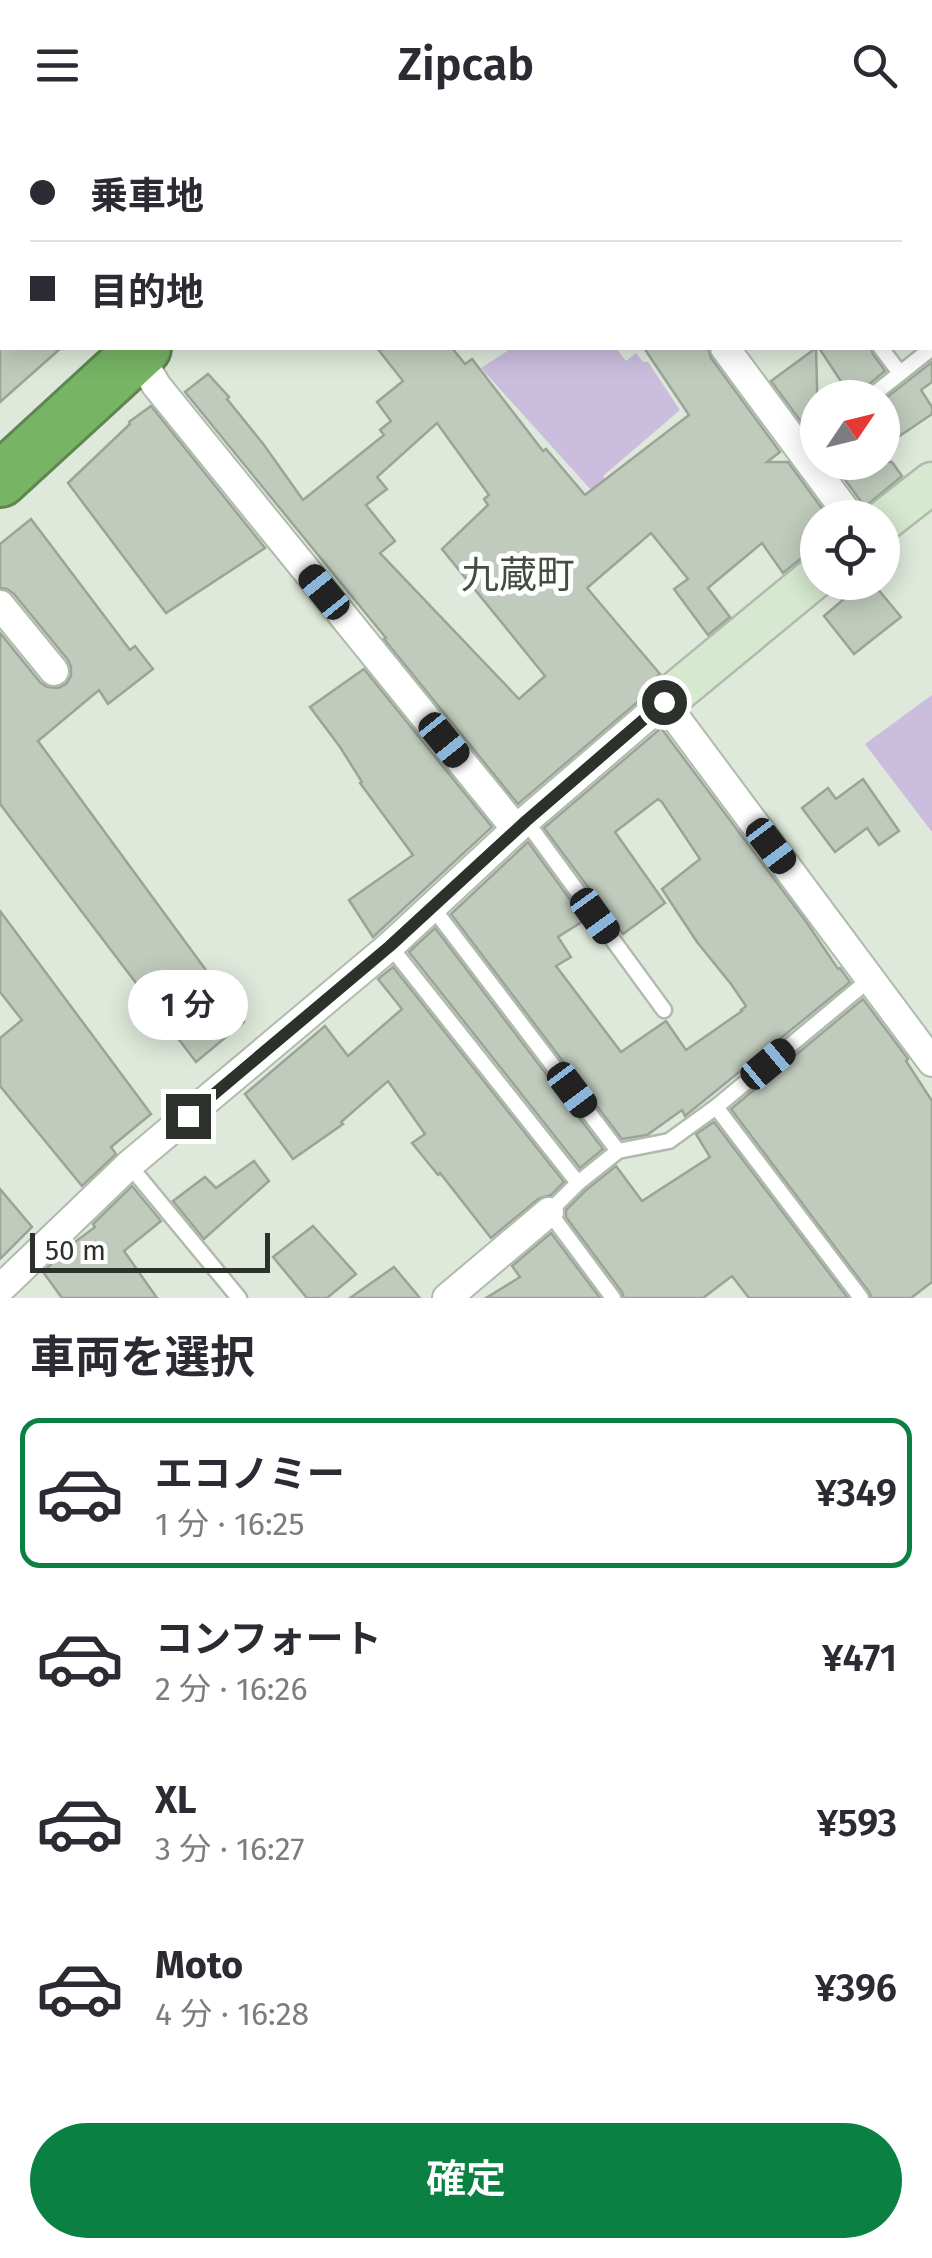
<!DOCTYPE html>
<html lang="ja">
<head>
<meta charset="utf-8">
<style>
	:root { --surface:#fff; --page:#f7f7f7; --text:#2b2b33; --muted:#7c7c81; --line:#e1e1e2; --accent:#0b8043 }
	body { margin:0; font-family:"Fira Sans","Noto Sans JP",sans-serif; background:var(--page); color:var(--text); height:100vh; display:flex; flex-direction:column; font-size:38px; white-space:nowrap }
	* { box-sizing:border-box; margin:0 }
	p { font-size:32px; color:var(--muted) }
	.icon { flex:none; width:55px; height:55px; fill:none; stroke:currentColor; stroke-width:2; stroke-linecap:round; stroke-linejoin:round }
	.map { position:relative; height:1168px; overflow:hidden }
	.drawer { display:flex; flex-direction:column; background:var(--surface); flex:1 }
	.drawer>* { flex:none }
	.banner { position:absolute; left:0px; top:0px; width:932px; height:220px; box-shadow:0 5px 25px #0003; display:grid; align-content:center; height:220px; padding:0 30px; background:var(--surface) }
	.needle { width:65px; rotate:55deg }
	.controls { position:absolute; left:800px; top:250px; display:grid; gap:20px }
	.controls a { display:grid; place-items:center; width:100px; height:100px; border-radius:50%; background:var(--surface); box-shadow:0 5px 25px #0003; font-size:50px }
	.scale { position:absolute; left:30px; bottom:25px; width:240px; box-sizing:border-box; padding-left:10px; border:5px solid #2d312c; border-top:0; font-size:28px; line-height:35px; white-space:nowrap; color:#2d312c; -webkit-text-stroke:8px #fff; paint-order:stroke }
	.end { position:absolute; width:45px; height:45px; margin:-22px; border:12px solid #2d312c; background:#fff; box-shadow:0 0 0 5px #fff }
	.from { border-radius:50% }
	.bubble { position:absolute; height:70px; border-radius:35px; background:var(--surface); box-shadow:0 5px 25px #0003; font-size:32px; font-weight:600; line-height:70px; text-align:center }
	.car { position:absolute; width:30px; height:60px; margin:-30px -15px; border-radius:12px; box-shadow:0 0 8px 2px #0007; background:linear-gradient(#222 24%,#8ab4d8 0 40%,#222 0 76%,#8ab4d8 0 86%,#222 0) }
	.banner b { display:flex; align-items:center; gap:35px; height:95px; font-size:38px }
	.banner b+b { border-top:2px solid var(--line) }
	.banner i { width:25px; height:25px; background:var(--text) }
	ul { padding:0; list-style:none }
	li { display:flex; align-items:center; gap:30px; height:150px; margin:0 20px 15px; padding:0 10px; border:5px solid transparent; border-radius:20px }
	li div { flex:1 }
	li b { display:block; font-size:38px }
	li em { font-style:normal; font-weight:600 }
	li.selected { border-color:var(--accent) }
	li>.icon { width:90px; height:90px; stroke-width:1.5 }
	h2 { padding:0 30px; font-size:45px; line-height:120px }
	.button { display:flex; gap:20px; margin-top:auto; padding:20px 30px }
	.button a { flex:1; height:115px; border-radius:60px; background:var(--accent); color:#fff; font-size:40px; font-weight:600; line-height:115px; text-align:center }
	header { display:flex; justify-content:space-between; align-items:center; height:130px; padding:0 30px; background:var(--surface); font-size:45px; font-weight:600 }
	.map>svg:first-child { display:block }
</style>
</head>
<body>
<header><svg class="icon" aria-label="menu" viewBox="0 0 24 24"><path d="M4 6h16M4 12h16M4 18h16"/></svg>Zipcab<svg class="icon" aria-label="search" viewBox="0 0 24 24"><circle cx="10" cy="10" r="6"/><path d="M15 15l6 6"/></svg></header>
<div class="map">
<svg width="932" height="1168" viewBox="0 0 932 1168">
	<rect width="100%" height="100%" fill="#dee9db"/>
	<g fill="#cabdde">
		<polygon points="512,218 607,218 609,219 616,218 626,231 636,223 643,232 648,232 680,280 603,346 611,364 601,371 481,238"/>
		<polygon points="932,565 932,702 865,614"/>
	</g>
	<g fill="#c0cbbd" stroke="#9aa497" stroke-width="2.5" fill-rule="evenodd">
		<polygon points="0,218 61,218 0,272"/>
		<path d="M377,218H452L465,234L472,229L543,321L546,319L585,365L689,285L644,218H708L711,228L780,322L767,332H788L829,388H818V422L804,426L783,443L762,413L708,458L730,487L708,505L674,459L688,449L651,403L587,458L660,544L648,554L641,569L518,674L384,509L386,508L185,262L208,244L229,267L227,269L264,315L303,370L384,305L380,300L391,291L377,272L403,251ZM437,293L489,365L484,369L488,375L442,419L545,546L519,569L380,423L395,411L366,375L387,359L377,347Z"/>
		<polygon points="816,218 818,293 808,301 771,251"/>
		<polygon points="819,218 871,218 873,224 885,241 862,260 859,268 852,268"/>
		<polygon points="932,232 932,252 921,260 932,277 932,284 882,318 882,271"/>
		<polygon points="151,276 265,418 166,483 68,353 130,294 129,292"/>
		<polygon points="832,332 892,332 902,346 865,377"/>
		<polygon points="31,389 130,520 135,516 153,539 108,574 99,560 38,611 244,892 196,932 0,674 0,503 40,552 47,557 58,558 66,554 71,546 71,537 68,530 14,464 7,459 0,458 0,414"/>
		<polygon points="864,452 872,452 901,487 854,524 824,486"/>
		<polygon points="364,539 492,697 373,807 349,770 413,725 360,653 362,652 340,617 310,577"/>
		<polygon points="661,598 807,793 838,839 840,838 850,852 685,986 682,980 647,1005 622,1009 451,784 528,712 585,790 558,807 571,827 556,836 621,922 666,891 686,920 742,881 741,880 746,876 731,854 697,812 662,759 700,729 662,672 658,669 615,702 665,773 623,804 544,698"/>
		<polygon points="863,649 899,701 879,715 867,698 835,722 802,678 828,658 836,669"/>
		<polygon points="0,781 151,984 111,1017 116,1024 82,1056 0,956 0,908 22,890 0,862"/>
		<polygon points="435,798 603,1019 580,1038 409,822"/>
		<polygon points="393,837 564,1052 551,1065 538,1069 491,1108 440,1043 438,1045 412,1013 425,1004 388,951 341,992 343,994 293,1029 245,964 325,896 348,926 402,879 378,849"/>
		<polygon points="863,869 908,929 906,931 932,971 932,1152 911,1168 872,1168 869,1162 731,979"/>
		<polygon points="714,992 848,1168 749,1168 732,1146 703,1168 624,1168 622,1162 566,1087 566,1080 585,1061 616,1036 642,1071 710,1027 696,1004"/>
		<polygon points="254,1031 269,1051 204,1109 173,1071 205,1047 216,1058"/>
		<polygon points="132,1056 161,1091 124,1121 157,1168 62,1168 43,1142 71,1115 95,1097 93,1094"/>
		<polygon points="0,1059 32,1097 0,1129"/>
		<polygon points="313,1096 356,1144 327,1168 307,1168 273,1127"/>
		<polygon points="551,1103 600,1168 486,1168 520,1147 512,1136"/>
		<polygon points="394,1137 420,1168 350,1168"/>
	</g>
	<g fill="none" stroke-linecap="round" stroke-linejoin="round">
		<defs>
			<g id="lane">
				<polyline points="593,2 596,0"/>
				<polyline points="881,218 900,243"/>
				<polyline points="869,268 932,218"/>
				<polyline points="526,691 664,880"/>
				<polyline points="433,778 618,1021"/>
				<polyline points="390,816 578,1053"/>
				<polyline points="716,977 861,1168"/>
				<polyline points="129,1035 239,1168"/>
				<polyline points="613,1168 549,1082 578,1053 618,1021 669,1011 716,977 870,849"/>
			</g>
			<g id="street">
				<polyline points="567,0 569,2"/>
				<polyline points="904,0 906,2"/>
				<polyline points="0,33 2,37"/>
				<polyline points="930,36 932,39"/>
				<polyline points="135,218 156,255 516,699"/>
				<polyline points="725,218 851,388"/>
				<polyline points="0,475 54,541"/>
				<polyline points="0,1159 129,1035 390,816 516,699 664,572 932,932"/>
				<polyline points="447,1168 549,1082"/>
			</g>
			<g id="secondary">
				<polyline points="882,392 932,353"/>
				<polyline points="664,572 818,445"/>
			</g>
			<g id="highway">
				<polyline points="376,2 379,0"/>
				<polyline points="0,350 144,218"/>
			</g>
		</defs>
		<use href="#lane" stroke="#b0bbad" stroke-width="19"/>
		<use href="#street" stroke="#b0bbad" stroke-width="32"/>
		<use href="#secondary" stroke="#b0bbad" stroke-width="45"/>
		<use href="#highway" stroke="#5d8650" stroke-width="58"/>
		<use href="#lane" stroke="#fff" stroke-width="14"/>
		<use href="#street" stroke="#fff" stroke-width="28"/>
		<use href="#secondary" stroke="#d6e8d0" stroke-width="40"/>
		<use href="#highway" stroke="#77b464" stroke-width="52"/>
	</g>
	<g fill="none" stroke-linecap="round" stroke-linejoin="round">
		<polyline stroke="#2d312c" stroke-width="12" points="188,986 390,816 526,691 664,572"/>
	</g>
	<g text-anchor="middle" stroke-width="10" stroke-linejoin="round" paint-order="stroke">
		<g font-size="38" fill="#444d41" stroke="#fff">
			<text x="518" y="458">九蔵町</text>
		</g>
	</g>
</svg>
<div class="controls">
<a><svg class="needle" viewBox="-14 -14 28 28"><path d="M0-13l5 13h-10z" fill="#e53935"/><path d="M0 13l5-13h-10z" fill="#7c7c81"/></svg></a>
<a><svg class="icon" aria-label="locate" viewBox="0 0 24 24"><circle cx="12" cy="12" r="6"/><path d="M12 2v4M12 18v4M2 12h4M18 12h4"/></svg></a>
</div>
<div class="scale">50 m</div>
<i class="end from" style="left:664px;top:572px"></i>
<i class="end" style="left:188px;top:986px"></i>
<div class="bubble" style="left:128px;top:840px;width:120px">1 分</div>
<i class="car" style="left:324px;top:462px;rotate:321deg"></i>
<i class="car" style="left:444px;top:610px;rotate:141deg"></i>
<i class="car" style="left:771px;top:716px;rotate:143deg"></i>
<i class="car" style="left:595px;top:786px;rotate:144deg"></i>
<i class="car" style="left:768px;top:934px;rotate:50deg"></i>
<i class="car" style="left:572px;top:960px;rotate:143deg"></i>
<div class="banner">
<b><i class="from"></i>乗車地</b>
<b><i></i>目的地</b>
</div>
</div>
<section class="drawer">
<h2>車両を選択</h2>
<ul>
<li class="selected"><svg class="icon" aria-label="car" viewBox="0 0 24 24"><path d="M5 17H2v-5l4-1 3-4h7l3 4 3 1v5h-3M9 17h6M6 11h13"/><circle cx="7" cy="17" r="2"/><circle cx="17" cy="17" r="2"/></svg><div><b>エコノミー</b><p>1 分 · 16:25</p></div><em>¥349</em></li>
<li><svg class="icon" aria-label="car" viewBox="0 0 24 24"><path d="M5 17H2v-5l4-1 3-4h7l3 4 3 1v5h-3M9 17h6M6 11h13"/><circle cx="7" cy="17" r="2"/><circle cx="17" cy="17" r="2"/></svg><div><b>コンフォート</b><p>2 分 · 16:26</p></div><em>¥471</em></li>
<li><svg class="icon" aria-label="car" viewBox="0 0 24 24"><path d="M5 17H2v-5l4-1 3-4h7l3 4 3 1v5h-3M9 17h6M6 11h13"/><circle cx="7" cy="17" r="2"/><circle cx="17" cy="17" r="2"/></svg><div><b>XL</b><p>3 分 · 16:27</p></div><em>¥593</em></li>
<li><svg class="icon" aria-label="car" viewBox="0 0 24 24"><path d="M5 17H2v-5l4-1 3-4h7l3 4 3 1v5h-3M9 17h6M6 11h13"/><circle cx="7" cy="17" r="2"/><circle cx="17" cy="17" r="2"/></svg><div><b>Moto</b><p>4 分 · 16:28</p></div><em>¥396</em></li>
</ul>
<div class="button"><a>確定</a></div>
</section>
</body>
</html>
